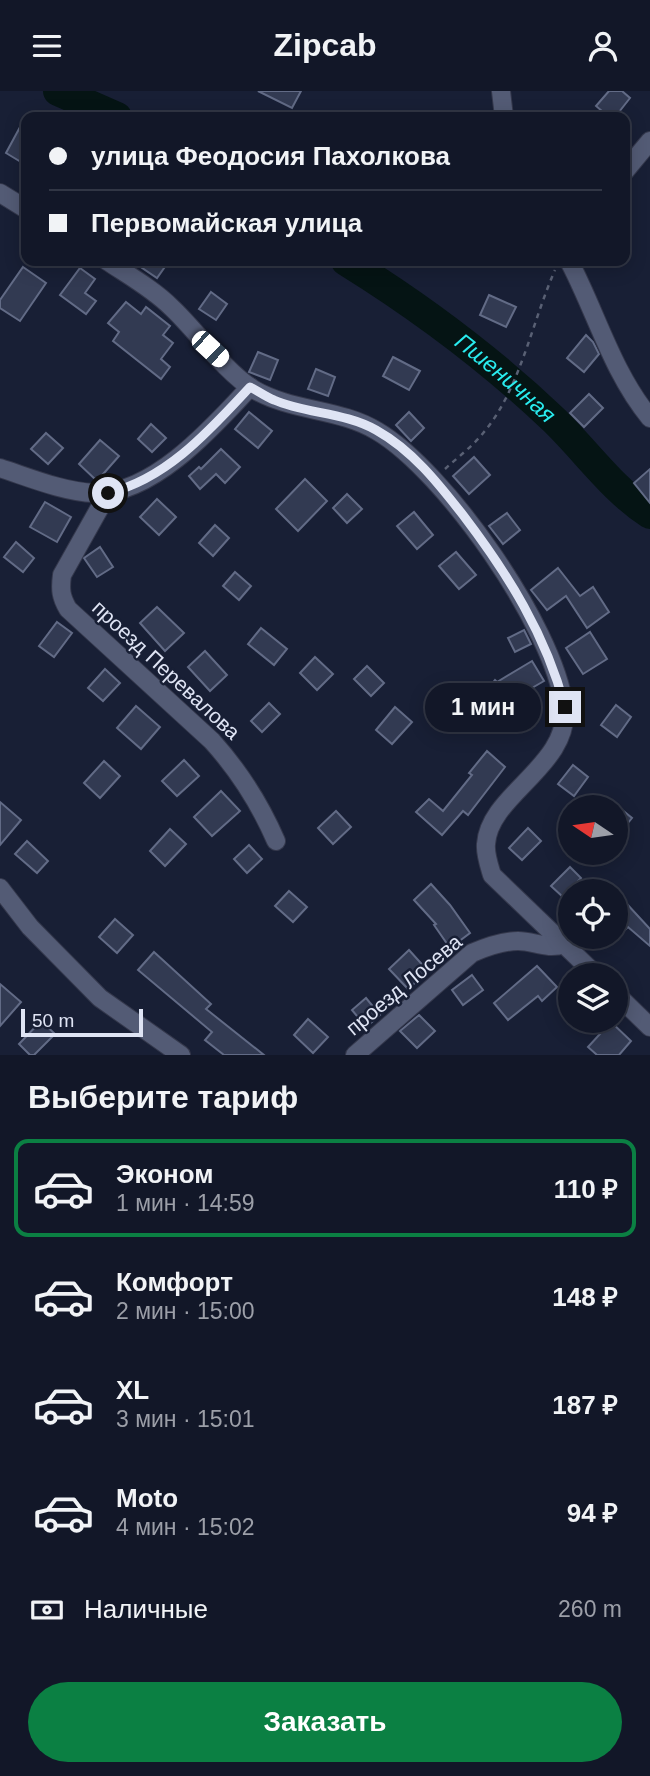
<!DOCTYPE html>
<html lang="ru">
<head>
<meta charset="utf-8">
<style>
	:root { --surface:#121728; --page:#1f2434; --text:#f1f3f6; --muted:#9c9fa8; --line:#313645; --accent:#0b8043 }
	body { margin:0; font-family:Helvetica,sans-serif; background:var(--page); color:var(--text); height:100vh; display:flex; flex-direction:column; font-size:26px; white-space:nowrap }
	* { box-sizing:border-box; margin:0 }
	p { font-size:23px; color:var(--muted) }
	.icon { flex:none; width:38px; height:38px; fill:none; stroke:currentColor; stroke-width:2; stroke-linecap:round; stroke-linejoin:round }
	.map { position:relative; height:964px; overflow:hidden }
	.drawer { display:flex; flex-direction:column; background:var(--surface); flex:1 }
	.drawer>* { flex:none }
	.hud { position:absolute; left:21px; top:21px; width:609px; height:154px; border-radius:14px; box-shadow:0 4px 18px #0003,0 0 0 2px var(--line); display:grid; align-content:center; height:154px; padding:0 28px; background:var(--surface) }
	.needle { width:46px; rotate:283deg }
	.tools { position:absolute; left:558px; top:704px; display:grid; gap:14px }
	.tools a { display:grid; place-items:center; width:70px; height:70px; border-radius:50%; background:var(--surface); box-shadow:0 4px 18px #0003,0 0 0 2px var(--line); font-size:35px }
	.scale { position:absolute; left:21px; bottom:18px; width:122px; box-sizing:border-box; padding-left:7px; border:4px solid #dfe4f4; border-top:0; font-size:19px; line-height:24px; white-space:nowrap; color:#dfe4f4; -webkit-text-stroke:5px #181f35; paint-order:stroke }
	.end { position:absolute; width:32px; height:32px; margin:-16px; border:9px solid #dfe4f4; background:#111; box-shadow:0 0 0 4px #111 }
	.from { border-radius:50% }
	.bubble { position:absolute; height:49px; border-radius:24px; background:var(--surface); box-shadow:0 4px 18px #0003,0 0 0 2px var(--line); font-size:23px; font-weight:800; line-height:49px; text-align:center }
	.car { position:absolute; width:21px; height:42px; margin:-21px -10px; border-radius:9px; box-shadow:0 0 5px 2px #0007; background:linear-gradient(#fff 24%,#345 0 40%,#fff 0 76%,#345 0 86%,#fff 0) }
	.hud b { display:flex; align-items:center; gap:24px; height:66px; font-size:26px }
	.hud b+b { border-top:2px solid var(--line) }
	.hud i { width:18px; height:18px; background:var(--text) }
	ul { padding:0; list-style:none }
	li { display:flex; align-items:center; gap:21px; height:98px; margin:0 14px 10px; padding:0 14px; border:4px solid transparent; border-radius:14px }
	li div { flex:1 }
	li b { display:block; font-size:26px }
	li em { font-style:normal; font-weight:800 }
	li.selected { border-color:var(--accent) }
	li>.icon { width:63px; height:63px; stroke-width:1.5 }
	h2 { padding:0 28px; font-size:32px; line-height:84px }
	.pay { display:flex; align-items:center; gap:18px; height:77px; padding:0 28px; font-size:26px }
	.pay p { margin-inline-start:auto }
	.primary-button { display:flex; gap:14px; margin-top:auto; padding:14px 28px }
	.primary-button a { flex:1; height:80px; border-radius:42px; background:var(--accent); color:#fff; font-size:28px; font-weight:800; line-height:80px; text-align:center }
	header { display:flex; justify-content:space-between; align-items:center; height:91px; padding:0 28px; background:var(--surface); font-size:32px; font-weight:800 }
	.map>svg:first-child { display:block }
</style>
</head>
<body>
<header><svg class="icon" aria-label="menu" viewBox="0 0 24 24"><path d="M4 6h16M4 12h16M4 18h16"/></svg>Zipcab<svg class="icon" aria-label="person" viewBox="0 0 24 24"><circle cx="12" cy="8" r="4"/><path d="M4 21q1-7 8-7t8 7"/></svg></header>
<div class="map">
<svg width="650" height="964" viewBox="0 0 650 964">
	<rect width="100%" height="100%" fill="#181f35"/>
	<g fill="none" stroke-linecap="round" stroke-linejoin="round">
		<g stroke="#051414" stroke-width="30">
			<polyline points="58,0 117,26"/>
			<path id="s1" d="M346,170C420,216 491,269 554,329C586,360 613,399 650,423"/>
		</g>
	</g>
	<g fill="#323a52" stroke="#626b86" stroke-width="2">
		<polygon points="258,0 301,0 292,17"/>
		<polygon points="609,0 622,0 630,7 615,26 609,26 596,15"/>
		<polygon points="26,25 26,74 6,62"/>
		<polygon points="132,170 169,170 157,187"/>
		<polygon points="23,176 46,192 20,230 0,217 0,209"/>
		<polygon points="80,177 95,188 85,202 96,210 86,223 60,204"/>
		<polygon points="211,201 227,213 216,229 199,218"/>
		<polygon points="489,204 516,216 506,236 480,224"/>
		<polygon points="126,211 141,223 146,216 170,235 163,244 173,252 161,268 170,276 161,288 113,250 119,241 108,232"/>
		<polygon points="586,244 593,251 599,263 584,281 567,267"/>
		<polygon points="258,261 278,269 270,289 249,281"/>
		<polygon points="393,266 420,280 409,299 383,285"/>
		<polygon points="316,278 335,286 328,305 308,298"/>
		<polygon points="589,303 603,317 584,336 570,322"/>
		<polygon points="249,321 272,340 258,357 235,338"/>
		<polygon points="409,321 424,337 411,350 396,334"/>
		<polygon points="151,333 166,347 152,361 138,348"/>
		<polygon points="46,342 63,357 48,373 31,358"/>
		<polygon points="100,349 119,365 97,390 79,373"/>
		<polygon points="221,358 240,376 225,392 216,383 200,398 189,385 199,376 201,378"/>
		<polygon points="474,366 490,384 469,403 453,385"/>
		<polygon points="650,378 650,412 634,392"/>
		<polygon points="305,388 327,410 298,440 276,418"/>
		<polygon points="347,403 362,418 347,432 333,417"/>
		<polygon points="157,408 176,426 159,444 140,426"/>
		<polygon points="45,411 71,426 57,451 30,436"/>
		<polygon points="414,421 433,444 417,458 397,435"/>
		<polygon points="507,422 520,439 503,453 489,435"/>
		<polygon points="215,434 229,447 213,465 199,452"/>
		<polygon points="16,451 34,467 23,481 4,466"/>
		<polygon points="100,456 113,476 97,486 84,467"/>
		<polygon points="456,461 476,484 459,498 439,475"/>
		<polygon points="558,477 580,505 593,496 609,521 587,537 566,505 547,519 531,499"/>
		<polygon points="235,481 251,495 239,509 223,495"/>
		<polygon points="157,516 184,542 165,560 140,532"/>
		<polygon points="57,531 72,542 54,566 39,555"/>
		<polygon points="261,537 287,558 274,574 248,553"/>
		<polygon points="524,539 531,553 515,561 508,547"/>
		<polygon points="590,541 607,568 583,583 566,557"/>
		<polygon points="205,560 227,584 210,600 188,576"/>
		<polygon points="315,566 333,583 317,599 300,582"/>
		<polygon points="532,570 544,590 525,601 502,626 481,606 495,589 497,591"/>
		<polygon points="367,575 384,592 371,605 354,588"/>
		<polygon points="105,578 120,592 103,610 88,597"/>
		<polygon points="269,612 280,623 262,641 251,630"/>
		<polygon points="616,614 631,626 617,646 601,634"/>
		<polygon points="136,615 160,636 141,658 117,637"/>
		<polygon points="395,616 412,631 392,653 376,639"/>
		<polygon points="487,660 505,676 468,724 463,720 442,744 416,721 429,708 443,720 472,684 469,682"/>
		<polygon points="184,669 199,685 177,705 162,690"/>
		<polygon points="104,670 120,685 100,707 84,692"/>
		<polygon points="573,674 588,686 574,705 558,693"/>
		<polygon points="221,700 240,720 212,745 194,726"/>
		<polygon points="0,711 21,729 0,754"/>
		<polygon points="616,714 632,727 616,747"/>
		<polygon points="336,720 351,736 333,753 318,737"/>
		<polygon points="528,737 541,750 522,769 509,757"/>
		<polygon points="170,738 186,753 165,775 150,760"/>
		<polygon points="27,750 48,770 37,782 15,763"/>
		<polygon points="249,754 262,768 247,782 234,768"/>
		<polygon points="570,776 581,787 563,806 551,795"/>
		<polygon points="431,793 450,814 470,842 450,857 434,834 436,833 414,809"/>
		<polygon points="289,800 307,816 293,831 275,815"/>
		<polygon points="626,812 650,838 650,855 628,836 616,847 616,822"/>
		<polygon points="115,828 133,844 117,862 99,846"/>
		<polygon points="409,859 428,880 408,898 389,878"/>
		<polygon points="154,861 211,913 206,918 264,964 224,964 205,949 212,941 138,879"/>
		<polygon points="537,875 557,896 542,910 538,905 508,929 494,912"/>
		<polygon points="472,884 483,899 463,914 452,899"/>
		<polygon points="0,893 21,911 0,935"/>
		<polygon points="366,907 380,924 366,936 352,919"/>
		<polygon points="419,924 435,940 417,957 400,940"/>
		<polygon points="308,928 328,946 313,962 294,944"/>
		<polygon points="41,930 55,943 34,964 30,964 19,953"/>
		<polygon points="611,931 631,950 619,964 597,964 588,956"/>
	</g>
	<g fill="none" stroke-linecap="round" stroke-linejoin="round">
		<defs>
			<g id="minor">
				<polyline points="501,0 504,26"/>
				<polyline points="625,80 650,50"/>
				<polyline points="0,102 26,118"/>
				<path d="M107,170C128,184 153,198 171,216C197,240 223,279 253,298C292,321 339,317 377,340C445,380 554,536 564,615C572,674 489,703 486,753C485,763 489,774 492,784L596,884"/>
				<path d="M569,170C596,221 612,281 650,327"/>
				<path d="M0,377C28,386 64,401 94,402C152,405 214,335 250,296"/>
				<path d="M108,402L62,484C60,499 61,506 68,518L212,650C239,680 260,713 276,750"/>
				<polyline points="0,797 30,836 100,907 181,964"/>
				<polyline points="616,903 650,936"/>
				<path d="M355,964L472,862C486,856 502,850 518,850C534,850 547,859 564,853"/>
			</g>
		</defs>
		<use href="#minor" stroke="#34384c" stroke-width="20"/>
		<path stroke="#596074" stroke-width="2.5" stroke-dasharray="5 5" stroke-linecap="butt" d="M445,378C458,366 473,355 484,341C520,298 532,231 555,179"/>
		<use href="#minor" stroke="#535b75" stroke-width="18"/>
	</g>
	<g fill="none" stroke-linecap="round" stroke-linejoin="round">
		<path stroke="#dfe4f4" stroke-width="9" d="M108,402C167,388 210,339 250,296C258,300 266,306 274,309C306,323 344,321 376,339C412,359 438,392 463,424C508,483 546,544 565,616"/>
	</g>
	<g text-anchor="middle" stroke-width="5" stroke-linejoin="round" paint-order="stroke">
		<g font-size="21" fill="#dfe4f4" stroke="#181f35">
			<text transform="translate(166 579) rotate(43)" y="7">проезд Перевалова</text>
			<text transform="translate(404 894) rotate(-40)" y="7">проезд Лосева</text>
		</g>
		<g font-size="23" font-style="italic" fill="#29ebee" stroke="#181f35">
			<text dy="8" stroke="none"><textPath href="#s1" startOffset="198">Пшеничная</textPath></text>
		</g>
	</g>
</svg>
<div class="tools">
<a><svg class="needle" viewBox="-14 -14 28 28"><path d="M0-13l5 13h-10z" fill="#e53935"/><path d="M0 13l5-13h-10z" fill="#9c9fa8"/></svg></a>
<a><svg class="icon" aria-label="locate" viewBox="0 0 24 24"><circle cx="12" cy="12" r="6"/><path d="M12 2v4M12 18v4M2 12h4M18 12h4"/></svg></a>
<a><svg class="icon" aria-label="layers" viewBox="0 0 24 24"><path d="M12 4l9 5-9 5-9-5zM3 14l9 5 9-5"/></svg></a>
</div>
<div class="scale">50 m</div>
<i class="end from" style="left:108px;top:402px"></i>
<i class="end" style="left:565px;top:616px"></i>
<div class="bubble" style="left:425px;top:592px;width:116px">1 мин</div>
<i class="car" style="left:210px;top:258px;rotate:133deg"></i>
<div class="hud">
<b><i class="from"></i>улица Феодосия Пахолкова</b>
<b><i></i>Первомайская улица</b>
</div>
</div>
<section class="drawer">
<h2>Выберите тариф</h2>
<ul>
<li class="selected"><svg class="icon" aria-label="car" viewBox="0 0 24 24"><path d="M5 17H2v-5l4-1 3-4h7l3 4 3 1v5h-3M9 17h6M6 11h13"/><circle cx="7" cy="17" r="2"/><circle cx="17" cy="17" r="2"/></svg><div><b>Эконом</b><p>1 мин · 14:59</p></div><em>110 ₽</em></li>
<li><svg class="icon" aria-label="car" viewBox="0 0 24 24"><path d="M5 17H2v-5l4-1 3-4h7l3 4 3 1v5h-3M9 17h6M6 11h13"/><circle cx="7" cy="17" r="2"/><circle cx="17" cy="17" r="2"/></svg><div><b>Комфорт</b><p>2 мин · 15:00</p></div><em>148 ₽</em></li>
<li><svg class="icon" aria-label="car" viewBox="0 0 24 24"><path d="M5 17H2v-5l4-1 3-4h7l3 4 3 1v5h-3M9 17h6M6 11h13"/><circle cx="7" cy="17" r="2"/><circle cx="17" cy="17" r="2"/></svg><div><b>XL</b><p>3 мин · 15:01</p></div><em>187 ₽</em></li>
<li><svg class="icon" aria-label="car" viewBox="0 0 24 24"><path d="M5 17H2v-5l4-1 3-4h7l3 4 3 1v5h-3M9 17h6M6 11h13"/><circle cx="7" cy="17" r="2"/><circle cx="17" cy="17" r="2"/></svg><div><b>Moto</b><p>4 мин · 15:02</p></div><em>94 ₽</em></li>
</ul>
<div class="pay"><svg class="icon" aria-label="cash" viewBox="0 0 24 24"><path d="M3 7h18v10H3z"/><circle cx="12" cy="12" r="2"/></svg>Наличные<p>260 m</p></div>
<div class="primary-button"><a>Заказать</a></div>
</section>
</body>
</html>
